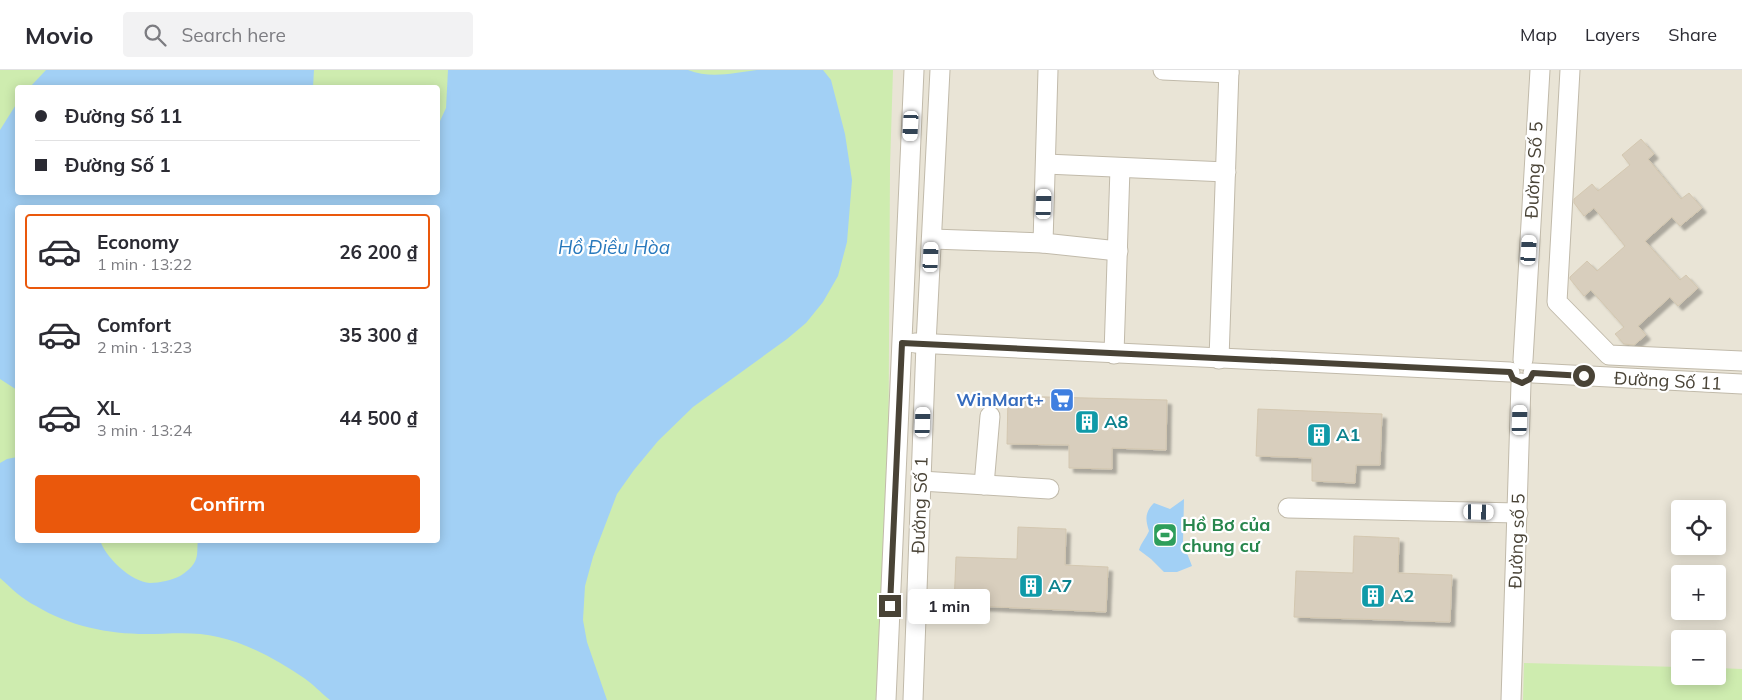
<!DOCTYPE html>
<html lang="en">
<head>
<meta charset="utf-8">
<style>
	:root { --surface:#fff; --page:#f2f2f3; --text:#2b2b33; --muted:#7c7c81; --line:#e1e1e2; --accent:#ea580c }
	body { margin:0; font-family:Mulish,sans-serif; background:var(--page); color:var(--text); height:100vh; display:flex; flex-direction:column; font-size:19px; white-space:nowrap }
	* { box-sizing:border-box; margin:0 }
	p { font-size:16px; color:var(--muted) }
	.icon { flex:none; width:28px; height:28px; fill:none; stroke:currentColor; stroke-width:2; stroke-linecap:round; stroke-linejoin:round }
	.map { position:relative; flex:1; overflow:hidden }
	.side { position:absolute; left:15px; top:135px; width:425px; height:338px; display:flex; flex-direction:column; background:var(--surface); border-radius:5px; box-shadow:0 2px 12px #0003 }
	.side>* { flex:none }
	.guide { position:absolute; left:15px; top:15px; width:425px; height:110px; border-radius:5px; box-shadow:0 2px 12px #0003; display:grid; align-content:center; height:110px; padding:0 20px; background:var(--surface) }
	.tools { position:absolute; left:1671px; top:430px; display:grid; gap:10px }
	.tools a { display:grid; place-items:center; width:55px; height:55px; border-radius:5px; background:var(--surface); box-shadow:0 2px 12px #0003; font-size:25px }
	.end { position:absolute; width:22px; height:22px; margin:-11px; border:6px solid #494336; background:#fff; box-shadow:0 0 0 2px #fff }
	.from { border-radius:50% }
	.bubble { position:absolute; height:35px; border-radius:5px; background:var(--surface); box-shadow:0 2px 12px #0003; font-size:16px; font-weight:700; line-height:35px; text-align:center }
	.car { position:absolute; width:15px; height:30px; margin:-15px -8px; border-radius:6px; box-shadow:0 0 4px 1px #0007; background:linear-gradient(#fff 24%,#345 0 40%,#fff 0 76%,#345 0 86%,#fff 0) }
	.guide b { display:flex; align-items:center; gap:18px; height:48px; font-size:19px }
	.guide b+b { border-top:1px solid var(--line) }
	.guide i { width:12px; height:12px; background:var(--text) }
	ul { padding:9px 0 0; list-style:none }
	li { display:flex; align-items:center; gap:15px; height:75px; margin:0 10px 8px; padding:0 10px; border:2px solid transparent; border-radius:5px }
	li div { flex:1 }
	li b { display:block; font-size:19px }
	li em { font-style:normal; font-weight:700 }
	li.on { border-color:var(--accent) }
	li>.icon { width:45px; height:45px; stroke-width:1.5 }
	.cta { display:flex; gap:10px; margin-top:auto; padding:10px 20px }
	.cta a { flex:1; height:58px; border-radius:5px; background:var(--accent); color:#fff; font-size:20px; font-weight:700; line-height:58px; text-align:center }
	header { display:flex; align-items:center; gap:30px; box-sizing:border-box; height:70px; padding:0 25px; background:var(--surface); border-bottom:1px solid var(--line) }
	header strong { font-size:24px }
	nav { display:flex; gap:28px; margin-inline-start:auto; font-size:18px }
	.search { width:350px; height:45px; background:var(--page); display:flex; align-items:center; gap:12px; box-sizing:border-box; padding:0 18px; border-radius:5px; color:var(--muted); font-size:19px }
	.map>svg:first-child { display:block }
</style>
</head>
<body>
<header>
<strong>Movio</strong>
<div class="search"><svg class="icon" aria-label="search" viewBox="0 0 24 24"><circle cx="10" cy="10" r="6"/><path d="M15 15l6 6"/></svg>Search here</div>
<nav><a>Map</a><a>Layers</a><a>Share</a></nav>
</header>
<div class="map">
<svg width="1742" height="630" viewBox="0 0 1742 630">
	<defs>
		<filter id="shadow"><feDropShadow dx="4.5" dy="4.5" stdDeviation="1" flood-color="#0004"/></filter>
	</defs>
	<rect width="100%" height="100%" fill="#f5f2e9"/>
	<path fill="#e9e4d6" fill-rule="evenodd" d="M0,0H1742V630H0ZM18,18H438V122H18ZM18,138H438V470H18ZM1680,439H1718V476H1680ZM1680,504H1718V541H1680ZM1680,569H1718V606H1680Z"/>
	<g fill="#ceecaf" fill-rule="evenodd">
		<path d="M0,0H893L890,97L887,630H0ZM18,18H438V122H18ZM18,138H438V470H18Z"/>
		<polygon points="1524,593 1680,597 1680,606 1718,606 1718,598 1742,599 1742,630 1523,630"/>
	</g>
	<g fill="#a2d0f5">
		<polygon points="46,0 314,0 313,17 30,17"/>
		<path d="M448,0H688C711,9 733,3 757,0C776,0 803,0 823,0L831,10L845,64L852,110L847,172L838,206L823,232L806,253L787,269L693,337L658,371L634,400L617,424L593,487L585,516L583,550L587,572L607,630H330C321,623 313,614 304,608C277,590 249,574 218,567C195,561 169,564 146,564C108,564 69,556 36,536C22,529 11,518 0,508V393L7,389L17,387L18,470H100C105,487 131,512 150,513C160,513 172,510 180,506C186,502 194,496 196,489C198,484 197,476 198,470H438V138H18L17,320L0,309V60L17,33L18,122H438V52L440,51L446,38Z"/>
		<path d="M1184,429L1183,473L1192,496L1177,502H1164L1151,489L1139,480C1141,473 1146,468 1149,461C1145,449 1145,442 1154,433L1170,439Z"/>
	</g>
	<g fill="#d8cebd" stroke="#d3c7b0" filter="url(#shadow)">
		<polygon points="1641,69 1654,84 1648,89 1681,129 1689,123 1702,138 1680,156 1672,147 1645,171 1680,210 1686,205 1698,218 1678,236 1670,227 1638,256 1646,265 1634,275 1624,274 1615,264 1624,257 1591,220 1584,226 1570,209 1570,207 1587,191 1597,201 1625,176 1594,138 1584,146 1574,133 1574,129 1592,114 1598,121 1630,95 1622,85"/>
		<polygon points="1008,326 1167,330 1166,380 1112,378 1112,399 1069,398 1069,375 1007,374"/>
		<polygon points="1258,339 1382,344 1380,395 1356,395 1355,413 1312,411 1312,388 1256,386"/>
		<polygon points="1018,457 1066,459 1065,495 1108,497 1106,542 954,535 956,487 1017,489"/>
		<polygon points="1354,466 1399,468 1398,503 1452,505 1450,552 1294,547 1296,501 1353,503"/>
	</g>
	<g fill="none" stroke-linecap="round" stroke-linejoin="round">
		<defs>
			<g id="street">
				<polyline points="1163,0 1229,3"/>
				<polyline points="1570,0 1557,232 1609,285 1742,291"/>
				<polyline points="1046,94 1226,102"/>
				<polyline points="932,169 1043,173 1118,181"/>
				<polyline points="1043,173 1048,0"/>
				<polyline points="915,273 1510,302"/>
				<polyline points="1114,284 1120,98"/>
				<polyline points="1219,289 1229,0"/>
				<polyline points="1523,290 1540,0"/>
				<polyline points="1533,303 1742,314"/>
				<polyline points="921,411 1049,419"/>
				<polyline points="984,415 990,346"/>
				<polyline points="1288,438 1518,443"/>
				<polyline points="886,630 914,0"/>
				<polyline points="913,630 926,274 940,0"/>
				<polyline points="1511,630 1521,313"/>
			</g>
		</defs>
		<use href="#street" stroke="#c1baaa" stroke-width="21"/>
		<use href="#street" stroke="#fff" stroke-width="19"/>
	</g>
	<g fill="none" stroke-linecap="round" stroke-linejoin="round">
		<polyline stroke="#494336" stroke-width="6" points="890,536 902,273 1510,302 1513,309 1522,313 1530,309 1533,303 1584,306"/>
	</g>
	<defs>
		<symbol id="supermarket-square" viewBox="-11 -11 22 22"><rect x="-9" y="-9" width="18" height="18" rx="4" fill="#3f7fe0" stroke="#fff"/><path d="M-6-5.5h2.5l.6 2H6L4.5 2H-2.5L-4.4-4H-6ZM-1.5 3.2a1.3 1.3 0 1 0 .1 0ZM3 3.2a1.3 1.3 0 1 0 .1 0Z" fill="#fff"/></symbol>
		<symbol id="building-square" viewBox="-11 -11 22 22"><rect x="-9" y="-9" width="18" height="18" rx="4" fill="#0f9aa8" stroke="#fff"/><path d="M-4-6H4V6H1V3H-1V6H-4ZM-2.5-4.3h1.7v1.8h-1.7ZM.8-4.3h1.7v1.8H.8ZM-2.5-1h1.7V.8h-1.7ZM.8-1h1.7V.8H.8Z" fill="#fff"/></symbol>
		<symbol id="stadium-square" viewBox="-11 -11 22 22"><rect x="-9" y="-9" width="18" height="18" rx="4" fill="#2e9e5b" stroke="#fff"/><path d="M0-5a6.5 5 0 1 0 0 10a6.5 5 0 1 0 0-10ZM-3.5-1.8h7v3.6h-7Z" fill="#fff"/></symbol>
	</defs>
	<g fill-rule="evenodd">
		<use href="#supermarket-square" x="1048" y="316" width="28" height="28"/>
		<use href="#building-square" x="1073" y="338" width="28" height="28"/>
		<use href="#building-square" x="1305" y="351" width="28" height="28"/>
		<use href="#stadium-square" x="1151" y="451" width="28" height="28"/>
		<use href="#building-square" x="1017" y="502" width="28" height="28"/>
		<use href="#building-square" x="1359" y="512" width="28" height="28"/>
	</g>
	<g text-anchor="middle" stroke-width="4.5" stroke-linejoin="round" paint-order="stroke">
		<g font-size="18" fill="#494336" stroke="#fff">
			<text transform="translate(1534 100) rotate(-87)" y="6">Đường Số 5</text>
			<text transform="translate(1668 311) rotate(3)" y="6">Đường Số 11</text>
			<text transform="translate(920 435) rotate(-88)" y="6">Đường Số 1</text>
			<text transform="translate(1517 471) rotate(-88)" y="6">Đường số 5</text>
		</g>
		<g font-size="18" font-weight="bold" fill="#366cbe" stroke="#fff" text-anchor="end">
			<text x="1044" y="336">WinMart+</text>
		</g>
		<g font-size="18" font-weight="bold" fill="#0d838f" stroke="#fff" text-anchor="start">
			<text x="1104" y="358">A8</text>
			<text x="1336" y="371">A1</text>
			<text x="1048" y="522">A7</text>
			<text x="1390" y="532">A2</text>
		</g>
		<g font-size="18" font-weight="bold" fill="#27864d" stroke="#fff" text-anchor="start">
			<text x="1182" y="461">Hồ Bơ của<tspan x="1182" dy="21">chung cư</tspan></text>
		</g>
		<g font-size="19" font-style="italic" fill="#2879bd" stroke="#fff">
			<text x="614" y="184">Hồ Điều Hòa</text>
		</g>
	</g>
</svg>
<div class="tools">
<a><svg class="icon" aria-label="locate" viewBox="0 0 24 24"><circle cx="12" cy="12" r="6"/><path d="M12 2v4M12 18v4M2 12h4M18 12h4"/></svg></a>
<a>+</a>
<a>−</a>
</div>
<i class="end from" style="left:1584px;top:306px"></i>
<i class="end" style="left:890px;top:536px"></i>
<div class="bubble" style="left:908px;top:519px;width:82px">1 min</div>
<i class="car" style="left:911px;top:56px;rotate:183deg"></i>
<i class="car" style="left:1044px;top:134px;rotate:2deg"></i>
<i class="car" style="left:1529px;top:180px;rotate:4deg"></i>
<i class="car" style="left:931px;top:187px;rotate:3deg"></i>
<i class="car" style="left:1520px;top:350px;rotate:2deg"></i>
<i class="car" style="left:923px;top:352px;rotate:2deg"></i>
<i class="car" style="left:1479px;top:442px;rotate:91deg"></i>
<div class="guide">
<b><i class="from"></i>Đường Số 11</b>
<b><i></i>Đường Số 1</b>
</div>
<section class="side">
<ul>
<li class="on"><svg class="icon" aria-label="car" viewBox="0 0 24 24"><path d="M5 17H2v-5l4-1 3-4h7l3 4 3 1v5h-3M9 17h6M6 11h13"/><circle cx="7" cy="17" r="2"/><circle cx="17" cy="17" r="2"/></svg><div><b>Economy</b><p>1 min · 13:22</p></div><em>26 200 ₫</em></li>
<li><svg class="icon" aria-label="car" viewBox="0 0 24 24"><path d="M5 17H2v-5l4-1 3-4h7l3 4 3 1v5h-3M9 17h6M6 11h13"/><circle cx="7" cy="17" r="2"/><circle cx="17" cy="17" r="2"/></svg><div><b>Comfort</b><p>2 min · 13:23</p></div><em>35 300 ₫</em></li>
<li><svg class="icon" aria-label="car" viewBox="0 0 24 24"><path d="M5 17H2v-5l4-1 3-4h7l3 4 3 1v5h-3M9 17h6M6 11h13"/><circle cx="7" cy="17" r="2"/><circle cx="17" cy="17" r="2"/></svg><div><b>XL</b><p>3 min · 13:24</p></div><em>44 500 ₫</em></li>
</ul>
<div class="cta"><a>Confirm</a></div>
</section>
</div>
</body>
</html>
